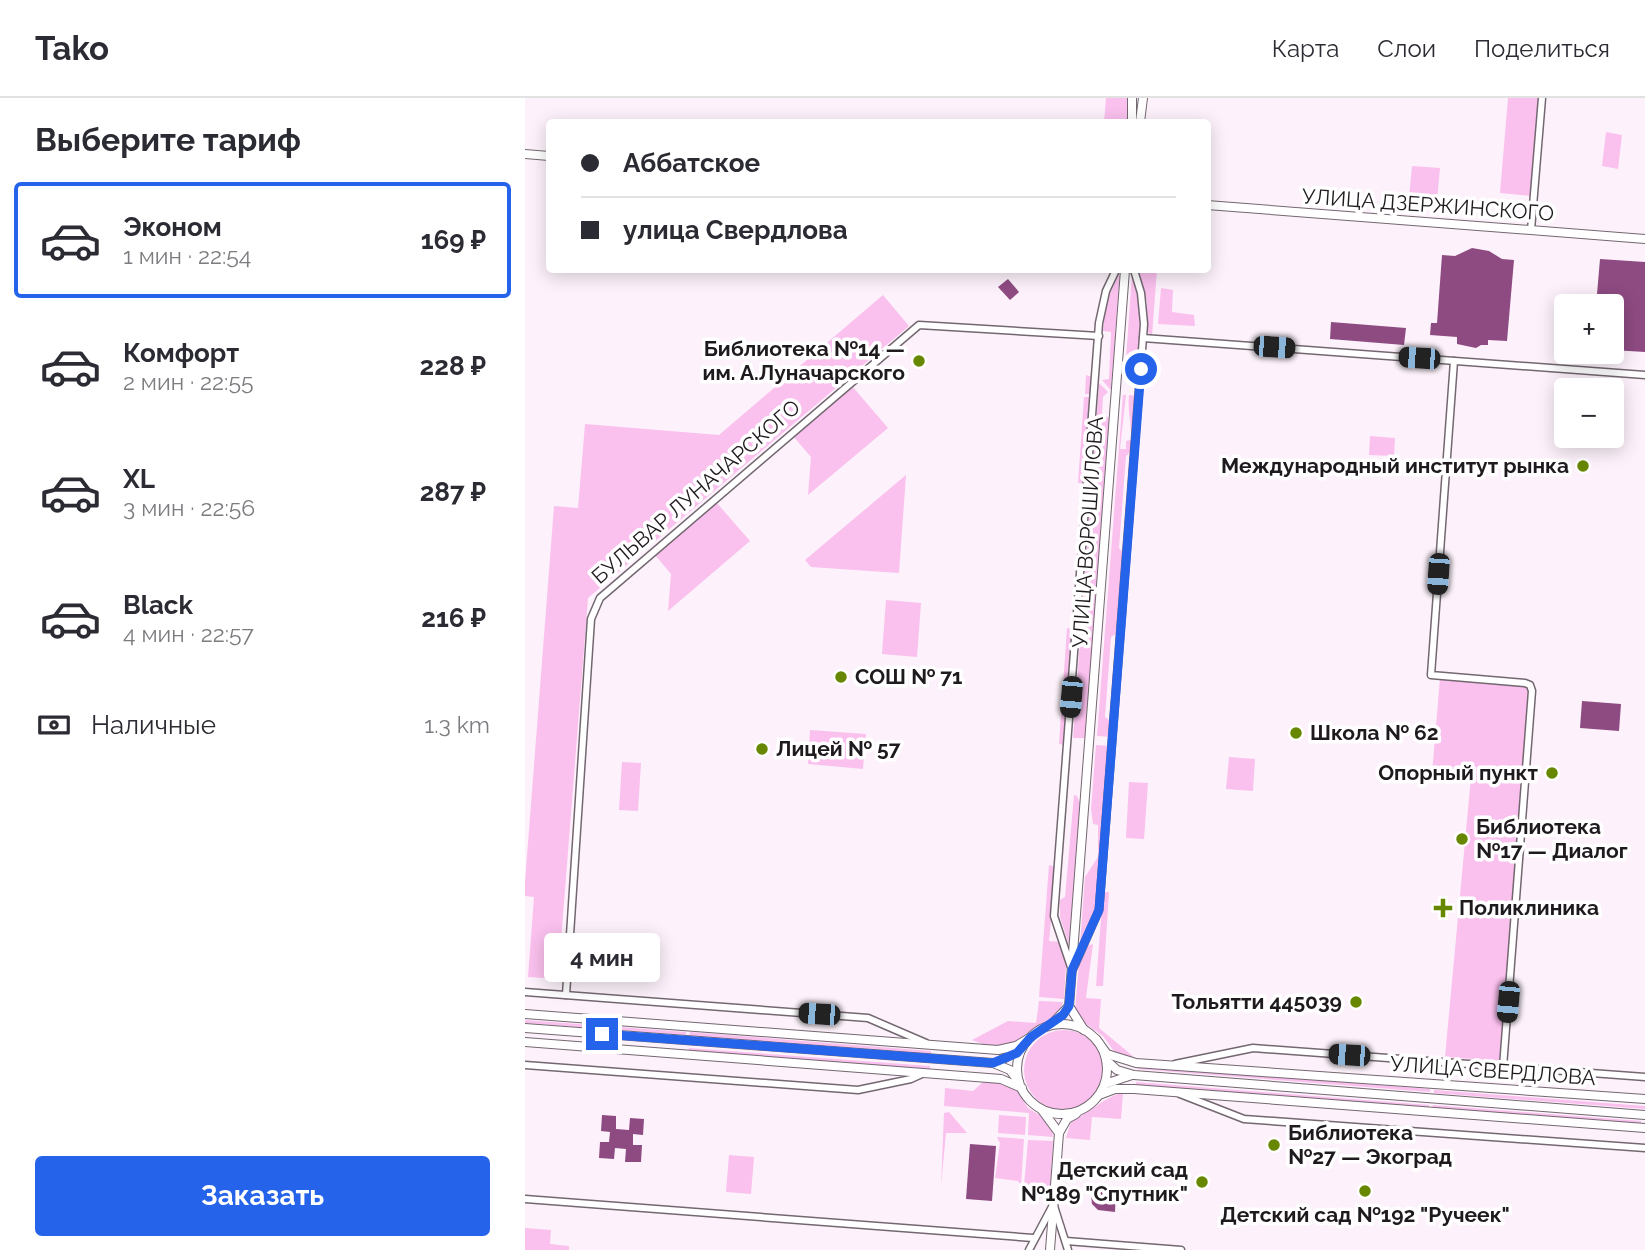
<!DOCTYPE html>
<html lang="ru">
<head>
<meta charset="utf-8">
<style>
	:root { --surface:#fff; --page:#f2f2f3; --text:#2b2b33; --muted:#7c7c81; --line:#e1e1e2; --accent:#2563eb }
	body { margin:0; font-family:Raleway,sans-serif; background:var(--page); color:var(--text); height:100vh; display:flex; flex-direction:column; font-size:26px; white-space:nowrap }
	* { box-sizing:border-box; margin:0 }
	p { font-size:23px; color:var(--muted) }
	.icon { flex:none; width:38px; height:38px; fill:none; stroke:currentColor; stroke-width:2; stroke-linecap:round; stroke-linejoin:round }
	.map { position:relative; flex:1; overflow:hidden }
	.panel { display:flex; flex-direction:column; background:var(--surface); width:525px }
	.panel>* { flex:none }
	.banner { position:absolute; left:21px; top:21px; width:665px; height:154px; border-radius:7px; box-shadow:0 4px 18px #0003; display:grid; align-content:center; height:154px; padding:0 35px; background:var(--surface) }
	.tools { position:absolute; left:1029px; top:196px; display:grid; gap:14px }
	.tools a { display:grid; place-items:center; width:70px; height:70px; border-radius:7px; background:var(--surface); box-shadow:0 4px 18px #0003; font-size:35px }
	.end { position:absolute; width:32px; height:32px; margin:-16px; border:9px solid #2563eb; background:#fff; box-shadow:0 0 0 4px #fff }
	.from { border-radius:50% }
	.bubble { position:absolute; height:49px; border-radius:7px; background:var(--surface); box-shadow:0 4px 18px #0003; font-size:23px; font-weight:700; line-height:49px; text-align:center }
	.car { position:absolute; width:21px; height:42px; margin:-21px -10px; border-radius:9px; box-shadow:0 0 5px 2px #0007; background:linear-gradient(#222 24%,#8ab4d8 0 40%,#222 0 76%,#8ab4d8 0 86%,#222 0) }
	.banner b { display:flex; align-items:center; gap:24px; height:66px; font-size:26px }
	.banner b+b { border-top:2px solid var(--line) }
	.banner i { width:18px; height:18px; background:var(--text) }
	ul { padding:0; list-style:none }
	li { display:flex; align-items:center; gap:21px; height:116px; margin:0 14px 10px; padding:0 21px; border:4px solid transparent; border-radius:7px }
	li div { flex:1 }
	li b { display:block; font-size:26px }
	li em { font-style:normal; font-weight:700 }
	li.active { border-color:var(--accent) }
	li>.icon { width:63px; height:63px; stroke-width:1.5 }
	h2 { padding:0 35px; font-size:32px; line-height:84px }
	.pay { display:flex; align-items:center; gap:18px; height:77px; padding:0 35px; font-size:26px }
	.pay p { margin-inline-start:auto }
	.primary-button { display:flex; gap:14px; margin-top:auto; padding:14px 35px }
	.primary-button a { flex:1; height:80px; border-radius:7px; background:var(--accent); color:#fff; font-size:28px; font-weight:700; line-height:80px; text-align:center }
	header { display:flex; align-items:center; gap:42px; box-sizing:border-box; height:98px; padding:0 35px; background:var(--surface); border-bottom:2px solid var(--line) }
	header strong { font-size:33px }
	nav { display:flex; gap:38px; margin-inline-start:auto; font-size:24px }
	main { display:flex; flex:1; min-height:0 }
	.map>svg:first-child { display:block }
</style>
</head>
<body>
<header>
<strong>Tako</strong>
<nav><a>Карта</a><a>Слои</a><a>Поделиться</a></nav>
</header>
<main>
<section class="panel">
<h2>Выберите тариф</h2>
<ul>
<li class="active"><svg class="icon" aria-label="car" viewBox="0 0 24 24"><path d="M5 17H2v-5l4-1 3-4h7l3 4 3 1v5h-3M9 17h6M6 11h13"/><circle cx="7" cy="17" r="2"/><circle cx="17" cy="17" r="2"/></svg><div><b>Эконом</b><p>1 мин · 22:54</p></div><em>169 ₽</em></li>
<li><svg class="icon" aria-label="car" viewBox="0 0 24 24"><path d="M5 17H2v-5l4-1 3-4h7l3 4 3 1v5h-3M9 17h6M6 11h13"/><circle cx="7" cy="17" r="2"/><circle cx="17" cy="17" r="2"/></svg><div><b>Комфорт</b><p>2 мин · 22:55</p></div><em>228 ₽</em></li>
<li><svg class="icon" aria-label="car" viewBox="0 0 24 24"><path d="M5 17H2v-5l4-1 3-4h7l3 4 3 1v5h-3M9 17h6M6 11h13"/><circle cx="7" cy="17" r="2"/><circle cx="17" cy="17" r="2"/></svg><div><b>XL</b><p>3 мин · 22:56</p></div><em>287 ₽</em></li>
<li><svg class="icon" aria-label="car" viewBox="0 0 24 24"><path d="M5 17H2v-5l4-1 3-4h7l3 4 3 1v5h-3M9 17h6M6 11h13"/><circle cx="7" cy="17" r="2"/><circle cx="17" cy="17" r="2"/></svg><div><b>Black</b><p>4 мин · 22:57</p></div><em>216 ₽</em></li>
</ul>
<div class="pay"><svg class="icon" aria-label="cash" viewBox="0 0 24 24"><path d="M3 7h18v10H3z"/><circle cx="12" cy="12" r="2"/></svg>Наличные<p>1.3 km</p></div>
<div class="primary-button"><a>Заказать</a></div>
</section>
<div class="map">
<svg width="1120" height="1152" viewBox="0 0 1120 1152">
	<rect width="100%" height="100%" fill="#fdf2fb"/>
	<g fill="#fac0ee">
		<polygon points="581,0 603,0 602,24 579,24"/>
		<polygon points="983,0 1013,0 1006,98 975,95"/>
		<polygon points="1081,34 1097,37 1093,71 1077,68"/>
		<polygon points="887,68 915,70 912,103 884,100"/>
		<polygon points="612,172 632,172 627,238 622,233 622,204"/>
		<polygon points="595,174 586,291 585,291 577,282 584,281 586,234 578,233 580,206"/>
		<path d="M607,176C618,213 615,246 612,284H607L608,270L602,269L601,261Z"/>
		<polygon points="636,190 648,192 647,214 669,217 670,228 633,226"/>
		<polygon points="358,197 384,228 63,500 33,881 3,879 9,799 0,798 0,784 29,408 53,410 60,326 194,337"/>
		<polygon points="561,277 567,279 560,385 553,385 559,299 564,299 564,296 560,296"/>
		<polygon points="574,285 583,294 578,299 577,315 584,320 560,640 548,640"/>
		<polygon points="327,288 363,330 283,397 286,359 268,338"/>
		<path d="M598,297H601L595,351H601V343L606,342C607,326 602,313 604,297L611,298L607,352L601,358L594,450L599,455L594,534L586,539L580,619L587,624L586,639L572,638Z"/>
		<polygon points="845,338 870,340 869,358 844,357"/>
		<polygon points="381,377 374,475 286,469 280,462"/>
		<polygon points="191,404 225,443 143,513 146,476 130,457"/>
		<polygon points="361,502 396,505 392,559 357,556"/>
		<polygon points="542,530 549,531 540,647 534,646"/>
		<polygon points="915,580 1004,589 976,963 920,959 946,679 907,676"/>
		<polygon points="285,632 341,636 338,671 283,666"/>
		<polygon points="571,647 585,648 571,809 555,847 560,779 573,759 573,727 568,726 566,711"/>
		<polygon points="704,659 730,661 728,693 701,691"/>
		<polygon points="97,664 116,665 113,713 94,712"/>
		<polygon points="604,684 623,685 619,741 601,740"/>
		<polygon points="549,697 552,698 555,705 544,847 535,819 535,802 540,799"/>
		<polygon points="524,767 531,769 531,772 524,843 537,844 541,866 539,901 514,899"/>
		<polygon points="578,794 584,794 578,888 571,888"/>
		<polygon points="568,846 561,900 576,901 574,930 609,959 591,956 578,938 558,924 550,913 554,865 562,848"/>
		<polygon points="514,903 538,904 532,919 512,928 484,948 463,948 447,942 483,923 511,925"/>
		<polygon points="0,922 161,934 161,937 0,925"/>
		<circle cx="539" cy="972" r="40"/>
		<polygon points="165,934 406,953 406,956 164,938"/>
		<polygon points="164,950 405,968 405,971 163,953"/>
		<polygon points="613,968 905,991 905,994 612,971"/>
		<polygon points="458,984 482,986 490,990 503,1010 526,1024 528,1039 503,1037 504,1015 419,1008 420,990 448,993"/>
		<polygon points="611,984 904,1007 904,1010 611,987"/>
		<polygon points="909,992 1120,1008 1120,1011 909,995"/>
		<path d="M598,995L596,1021L567,1019L565,1042L541,1040L546,1024C559,1017 587,995 598,995Z"/>
		<polygon points="908,1007 1116,1023 1116,1026 907,1010"/>
		<polygon points="424,1014 442,1035 421,1035 416,1088 419,1015"/>
		<polygon points="474,1017 501,1019 500,1037 473,1035"/>
		<polygon points="472,1039 499,1041 496,1088 493,1083 470,1080 475,1045"/>
		<polygon points="503,1042 528,1043 525,1091 516,1100 498,1099"/>
		<polygon points="204,1057 229,1059 226,1096 201,1094"/>
		<polygon points="0,1130 26,1132 25,1146 44,1148 44,1152 0,1152"/>
	</g>
	<g fill="#8e4b82">
		<polygon points="947,150 964,153 977,161 989,162 982,243 963,242 963,247 956,247 951,250 932,246 932,239 905,237 906,225 912,225 917,157 930,158"/>
		<polygon points="1075,161 1120,164 1120,254 1087,252 1087,208 1071,208"/>
		<polygon points="483,181 494,194 485,202 473,189"/>
		<polygon points="806,224 881,230 879,247 805,241"/>
		<polygon points="1057,603 1096,606 1094,633 1055,630"/>
		<polygon points="77,1017 91,1018 91,1031 104,1032 105,1020 119,1021 118,1037 108,1036 108,1047 117,1047 116,1064 100,1064 101,1051 90,1050 89,1061 74,1060 75,1044 84,1044 85,1034 76,1033"/>
		<polygon points="445,1046 471,1048 467,1103 441,1101"/>
		<polygon points="575,1089 591,1090 590,1114 573,1112 567,1106 566,1097"/>
	</g>
	<g fill="none" stroke-linecap="round" stroke-linejoin="round">
		<defs>
			<g id="minor">
				<polyline points="1006,132 1017,0"/>
				<polyline points="618,240 1120,277"/>
				<polyline points="929,263 906,577 1000,585 1005,587 1007,593 978,969"/>
				<polyline points="546,869 529,818 574,225 581,193 591,172"/>
				<polyline points="548,871 574,812 619,226 616,195 609,172"/>
				<polyline points="0,894 343,920 401,945"/>
				<polyline points="41,897 66,521 75,500 394,227 574,238"/>
				<polyline points="650,966 728,950 1120,979"/>
				<polyline points="0,967 333,992 386,981 397,976"/>
				<polyline points="655,996 719,1021 1120,1050"/>
				<polyline points="0,1101 508,1140"/>
				<polyline points="529,1108 543,1152"/>
				<polyline points="541,1143 656,1152"/>
				<polyline points="504,1152 528,1107"/>
			</g>
			<g id="secondary">
				<polyline points="607,24 607,0"/>
				<polyline points="615,24 618,0"/>
				<polyline points="0,56 24,58"/>
				<polyline points="682,107 1120,141"/>
				<polyline points="0,916 473,952 491,948 506,939"/>
				<polyline points="527,926 544,908"/>
				<circle cx="537" cy="971" r="45"/>
				<polyline points="0,930 468,965 485,972 494,984"/>
				<polyline points="559,932 544,908 600,172"/>
				<polyline points="571,941 582,956 611,965 1120,1001"/>
				<polyline points="0,944 476,981 497,990"/>
				<polyline points="581,962 592,972 609,977 1120,1017"/>
				<polyline points="471,965 496,951"/>
				<polyline points="580,986 607,977"/>
				<polyline points="574,997 590,991 609,991 1120,1030"/>
				<polyline points="517,1012 534,1035"/>
				<polyline points="525,1152 534,1035 542,1021 551,1016"/>
			</g>
		</defs>
		<use href="#minor" stroke="#736770" stroke-width="9"/>
		<use href="#secondary" stroke="#736770" stroke-width="10"/>
		<use href="#minor" stroke="#fff" stroke-width="6"/>
		<use href="#secondary" stroke="#fff" stroke-width="8"/>
	</g>
	<g fill="none" stroke-linecap="round" stroke-linejoin="round">
		<polyline stroke="#2563eb" stroke-width="9" points="77,936 468,965 492,955 506,939 538,917 544,908 547,872 574,812 616,271"/>
	</g>
	<g fill="#688700" stroke="#fff" stroke-width="2.5">
		<circle cx="394" cy="263" r="7"/>
		<circle cx="1058" cy="368" r="7"/>
		<circle cx="316" cy="579" r="7"/>
		<circle cx="771" cy="635" r="7"/>
		<circle cx="237" cy="651" r="7"/>
		<circle cx="1027" cy="675" r="7"/>
		<circle cx="937" cy="741" r="7"/>
		<path d="M914.5 799.5h7v7h7v7h-7v7h-7v-7h-7v-7h7z"/>
		<circle cx="831" cy="904" r="7"/>
		<circle cx="749" cy="1047" r="7"/>
		<circle cx="677" cy="1084" r="7"/>
		<circle cx="840" cy="1093" r="7"/>
	</g>
	<g text-anchor="middle" stroke-width="7" stroke-linejoin="round" paint-order="stroke">
		<g font-size="21" fill="#1f1a1e" stroke="#fff">
			<text transform="translate(903 107) rotate(4)" y="7">УЛИЦА ДЗЕРЖИНСКОГО</text>
			<text transform="translate(171 394) rotate(-41)" y="7">БУЛЬВАР ЛУНАЧАРСКОГО</text>
			<text transform="translate(563 434) rotate(-86)" y="7">УЛИЦА ВОРОШИЛОВА</text>
			<text transform="translate(968 973) rotate(4)" y="7">УЛИЦА СВЕРДЛОВА</text>
		</g>
		<g font-size="21" font-weight="bold" fill="#1f1a1e" stroke="#fff" text-anchor="start">
			<text x="380" y="258" text-anchor="end">Библиотека №14 —<tspan x="380" dy="24">им. А.Луначарского</tspan></text>
			<text x="1044" y="375" text-anchor="end">Международный институт рынка</text>
			<text x="330" y="586">СОШ № 71</text>
			<text x="785" y="642">Школа № 62</text>
			<text x="251" y="658">Лицей № 57</text>
			<text x="1013" y="682" text-anchor="end">Опорный пункт</text>
			<text x="951" y="736">Библиотека<tspan x="951" dy="24">№17 — Диалог</tspan></text>
			<text x="934" y="817">Поликлиника</text>
			<text x="817" y="911" text-anchor="end">Тольятти 445039</text>
			<text x="763" y="1042">Библиотека<tspan x="763" dy="24">№27 — Экоград</tspan></text>
			<text x="663" y="1079" text-anchor="end">Детский сад<tspan x="663" dy="24">№189 "Спутник"</tspan></text>
			<text x="840" y="1124" text-anchor="middle">Детский сад №192 "Ручеек"</text>
		</g>
	</g>
</svg>
<div class="tools">
<a>+</a>
<a>−</a>
</div>
<i class="end from" style="left:616px;top:271px"></i>
<i class="end" style="left:77px;top:936px"></i>
<div class="bubble" style="left:19px;top:835px;width:116px">4 мин</div>
<i class="car" style="left:749px;top:249px;rotate:94deg"></i>
<i class="car" style="left:894px;top:260px;rotate:274deg"></i>
<i class="car" style="left:913px;top:476px;rotate:184deg"></i>
<i class="car" style="left:546px;top:599px;rotate:185deg"></i>
<i class="car" style="left:983px;top:904px;rotate:185deg"></i>
<i class="car" style="left:294px;top:916px;rotate:274deg"></i>
<i class="car" style="left:824px;top:957px;rotate:274deg"></i>
<div class="banner">
<b><i class="from"></i>Аббатское</b>
<b><i></i>улица Свердлова</b>
</div>
</div>
</main>
</body>
</html>
